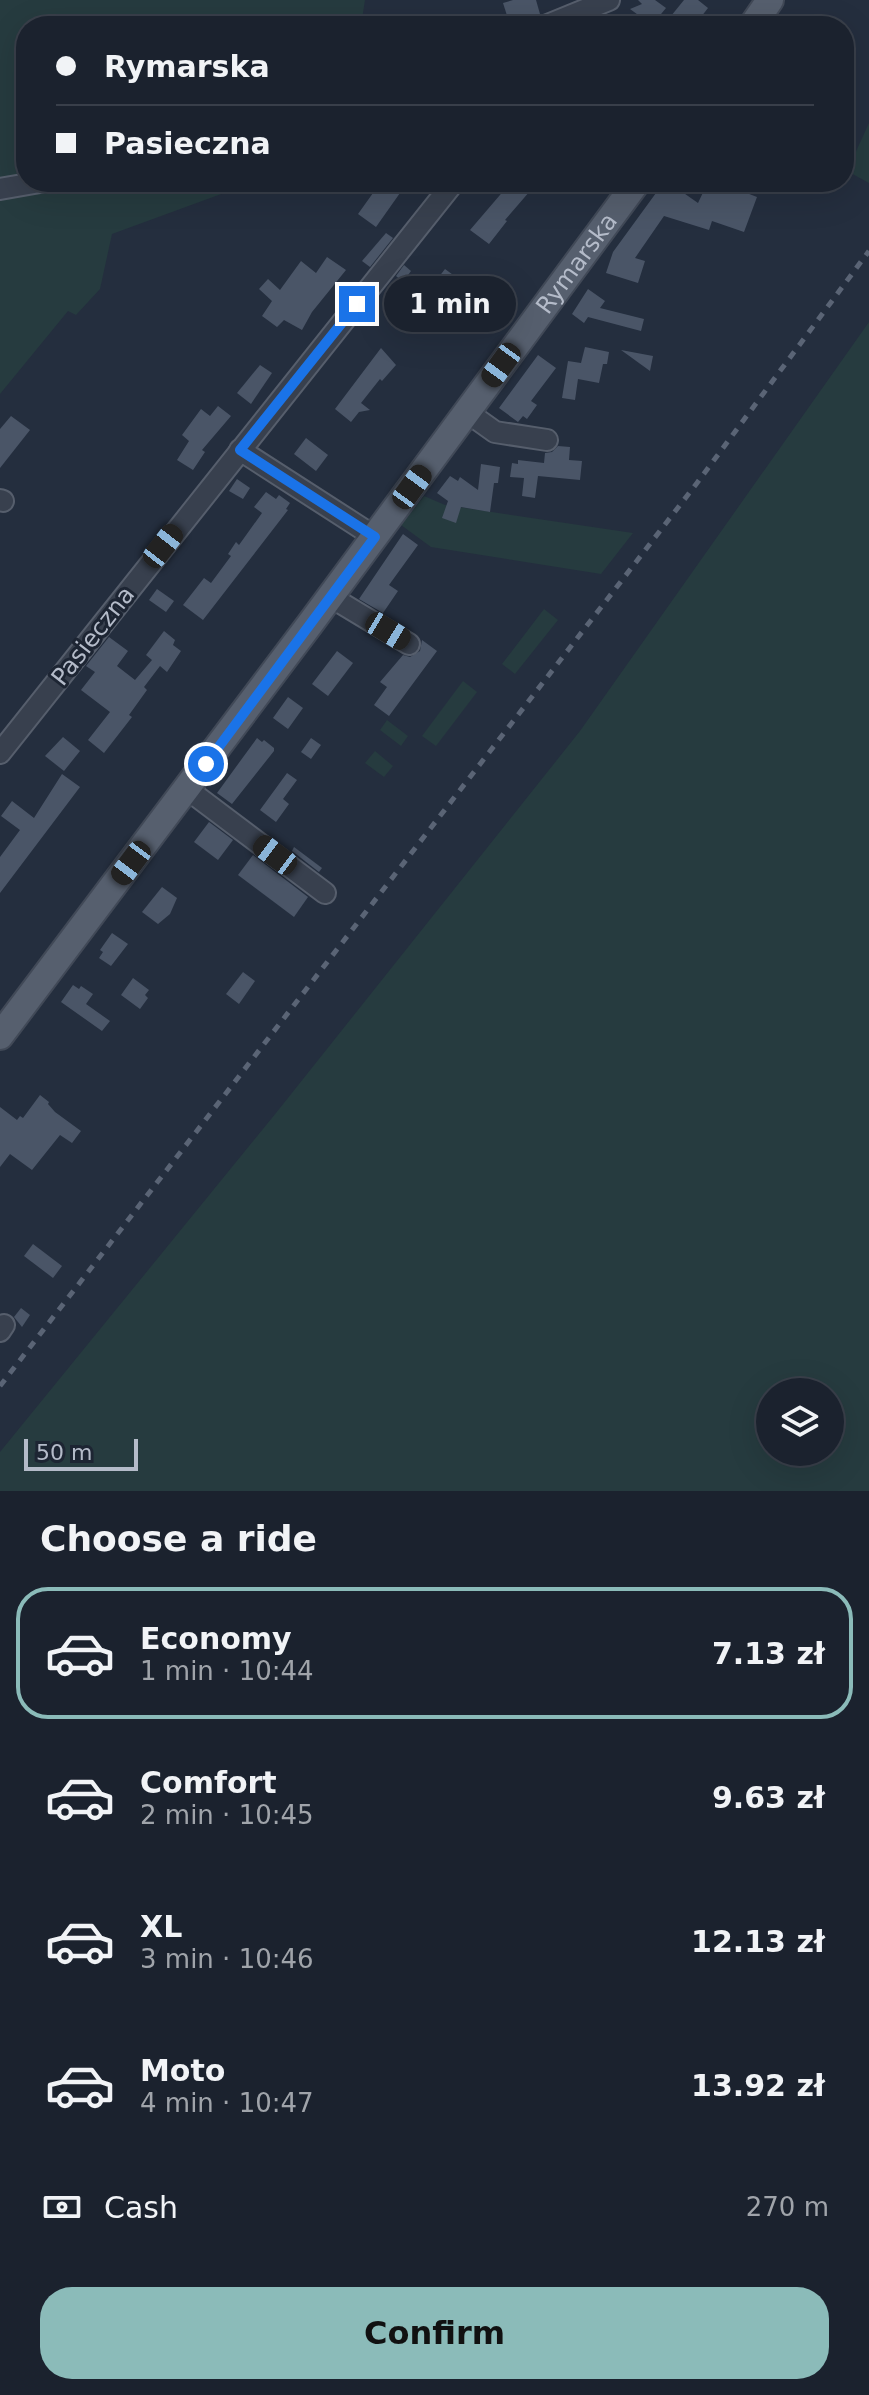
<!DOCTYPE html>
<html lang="en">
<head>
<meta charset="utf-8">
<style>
	:root { --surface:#1b222e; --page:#282f3a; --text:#f1f3f6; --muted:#a0a4aa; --line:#393f4a; --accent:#8bbbb9 }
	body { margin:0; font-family:"DejaVu Sans",sans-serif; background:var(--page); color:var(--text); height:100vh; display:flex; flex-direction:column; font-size:30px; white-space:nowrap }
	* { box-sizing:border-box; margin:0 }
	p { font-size:26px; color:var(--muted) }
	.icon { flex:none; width:44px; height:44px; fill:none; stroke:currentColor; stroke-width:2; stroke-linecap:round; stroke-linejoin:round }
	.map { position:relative; height:1491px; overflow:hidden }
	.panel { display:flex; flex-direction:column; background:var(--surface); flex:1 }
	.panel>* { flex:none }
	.hud { position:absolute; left:16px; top:16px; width:838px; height:176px; border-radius:32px; box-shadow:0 8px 32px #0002,0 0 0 2px var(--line); display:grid; align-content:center; height:176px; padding:0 40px; background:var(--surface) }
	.buttons { position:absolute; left:756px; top:1378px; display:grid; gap:16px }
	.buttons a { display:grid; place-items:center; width:88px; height:88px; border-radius:50%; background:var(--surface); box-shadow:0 8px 32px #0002,0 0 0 2px var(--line); font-size:40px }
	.scale { position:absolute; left:24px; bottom:20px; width:114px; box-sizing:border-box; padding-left:8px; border:4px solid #b4bbc9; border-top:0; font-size:22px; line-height:28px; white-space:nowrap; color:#b4bbc9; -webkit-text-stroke:6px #1d2533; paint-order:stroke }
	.end { position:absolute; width:36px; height:36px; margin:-18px; border:10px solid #1a73e8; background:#fff; box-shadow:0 0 0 4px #fff }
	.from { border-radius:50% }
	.bubble { position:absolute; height:56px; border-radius:28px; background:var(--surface); box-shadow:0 8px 32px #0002,0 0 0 2px var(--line); font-size:26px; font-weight:800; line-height:56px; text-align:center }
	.car { position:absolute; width:24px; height:48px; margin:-24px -12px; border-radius:10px; box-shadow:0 0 6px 2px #0007; background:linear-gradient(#222 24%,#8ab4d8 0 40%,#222 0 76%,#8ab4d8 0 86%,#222 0) }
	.hud b { display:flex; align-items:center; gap:28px; height:76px; font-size:30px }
	.hud b+b { border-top:2px solid var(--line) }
	.hud i { width:20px; height:20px; background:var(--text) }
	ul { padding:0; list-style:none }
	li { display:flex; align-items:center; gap:24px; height:132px; margin:0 16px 12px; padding:0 24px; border:4px solid transparent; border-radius:32px }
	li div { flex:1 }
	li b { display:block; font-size:30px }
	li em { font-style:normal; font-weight:800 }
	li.current { border-color:var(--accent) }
	li>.icon { width:72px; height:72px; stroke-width:1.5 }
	h2 { padding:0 40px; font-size:36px; line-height:96px }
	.pay { display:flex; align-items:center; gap:20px; height:88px; padding:0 40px; font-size:30px }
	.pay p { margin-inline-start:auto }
	.button { display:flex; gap:16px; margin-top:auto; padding:16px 40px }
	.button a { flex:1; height:92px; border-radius:32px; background:var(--accent); color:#111; font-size:32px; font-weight:800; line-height:92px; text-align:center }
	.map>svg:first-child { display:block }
</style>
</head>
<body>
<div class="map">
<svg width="869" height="1491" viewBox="0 0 869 1491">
	<rect width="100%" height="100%" fill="#242e3e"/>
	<g fill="#263b3f" fill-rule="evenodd">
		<polygon points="0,0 365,0 361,26 26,26 26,182 254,182 112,234 100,289 76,315 68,311 0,394"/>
		<polygon points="869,123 869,183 847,171"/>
		<path d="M869,322V1491H0V1452L276,1113L580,731ZM770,1392H830V1452H770Z"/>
		<polygon points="424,496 445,505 633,533 601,574 431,547 401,525"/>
		<polygon points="544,609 558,620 515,674 502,664"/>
		<polygon points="463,681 477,692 436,746 422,736"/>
		<polygon points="387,720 408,736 401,746 380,730"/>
		<polygon points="375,751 393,766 384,777 365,763"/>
	</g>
	<g fill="#4a5567">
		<polygon points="513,0 536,0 540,14 510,25 503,3"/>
		<polygon points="638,0 655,0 666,8 652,25 630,9 642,4"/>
		<polygon points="684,0 698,0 708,8 694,26 684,26 671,16"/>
		<polygon points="358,182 413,182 400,193 376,227 358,214 373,193"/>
		<polygon points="511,182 518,182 530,191 505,220 507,221 489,244 470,230"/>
		<polygon points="664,182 668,182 698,203 708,182 738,194 739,190 757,197 744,232 712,221 709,230 664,216 635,258 645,261 638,283 606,273 613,252"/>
		<polygon points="386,233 393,238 370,267 362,261"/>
		<polygon points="327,257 346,270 312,312 302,330 284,320 277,327 262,316 272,301 259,289 268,279 280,290 301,261 316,273"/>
		<polygon points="404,265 411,271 403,282 396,276"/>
		<polygon points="445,269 460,280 458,287 453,290 426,325 408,311 422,294 425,295"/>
		<polygon points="588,289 605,301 600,308 644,319 641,331 588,317 584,323 572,314"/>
		<polygon points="585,347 609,352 607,364 603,364 599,383 578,379 575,400 562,398 568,361 581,363"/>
		<polygon points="381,348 396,365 382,381 380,379 361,403 370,410 359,412 351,422 335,409"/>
		<polygon points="621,350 653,356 650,371"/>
		<polygon points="538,355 556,368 531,401 537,405 527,419 523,416 518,422 499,408"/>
		<polygon points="260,365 272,373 251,404 237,393"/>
		<polygon points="218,406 231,416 202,450 205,452 193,470 177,460 189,441 182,435 201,409 210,416"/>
		<polygon points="11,416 30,430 0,468 0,429"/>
		<polygon points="306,438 328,455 316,471 294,454"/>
		<polygon points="558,446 570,447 569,460 582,461 580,480 538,476 535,498 522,496 524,478 510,477 512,463 518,464 518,460 544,463 545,453 552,452"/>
		<polygon points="481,464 500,467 498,483 494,483 490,512 461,507 456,523 442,518 448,501 437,493 450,476 458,481 460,477 478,490"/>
		<polygon points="237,479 250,488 243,499 229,491"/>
		<polygon points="266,492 276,499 279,495 290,503 286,509 288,510 203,620 183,605 204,578 211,583 231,556 228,554 236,542 239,545 262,513 254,507"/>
		<polygon points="403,534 418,545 389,585 398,591 383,613 359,599"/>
		<polygon points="157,589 174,601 166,612 149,600"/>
		<polygon points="164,631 175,640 173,645 181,651 167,672 160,666 144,687 147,690 129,715 132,717 104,753 88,740 110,712 81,690 95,672 86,666 109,637 128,651 117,666 135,680 152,660 146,655"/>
		<polygon points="422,640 437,651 389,716 374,705 387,687 380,682 403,655 410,657 420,651"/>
		<polygon points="337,651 353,663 328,696 312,684"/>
		<polygon points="288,697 303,708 288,729 273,718"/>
		<polygon points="63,737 80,751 64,771 45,756"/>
		<polygon points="257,738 262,742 264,740 274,748 274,751 232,804 217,793"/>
		<polygon points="311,738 321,745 311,759 301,752"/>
		<polygon points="287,773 297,780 283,799 289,804 276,822 260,810"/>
		<polygon points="62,774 80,787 0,893 0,857 20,830 1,816 12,801 34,818"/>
		<polygon points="209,822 233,840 218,860 194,842"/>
		<polygon points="294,847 322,868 319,872 292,851"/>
		<polygon points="253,855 308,897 294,917 238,875"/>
		<polygon points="162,887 177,898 170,914 158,924 142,912"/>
		<polygon points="112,933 128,944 111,966 99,958 103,952 100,950"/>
		<polygon points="243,972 255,981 239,1004 226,994"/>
		<polygon points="133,978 149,990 145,995 148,998 140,1009 121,995"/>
		<polygon points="73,985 79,989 81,986 93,994 86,1004 110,1021 102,1031 61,1002"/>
		<polygon points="40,1095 49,1102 48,1104 55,1112 81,1131 72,1143 60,1135 32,1170 10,1154 0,1167 0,1107 17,1120 20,1116 23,1118"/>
		<polygon points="33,1244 62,1266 53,1278 24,1256"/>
		<polygon points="21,1308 30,1315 22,1327 14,1317"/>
	</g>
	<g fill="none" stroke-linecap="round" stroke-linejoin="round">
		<defs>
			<g id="minor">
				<polyline points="545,26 609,0"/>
				<polyline points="0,189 40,182"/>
				<polyline points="467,412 495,432 547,440"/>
				<polyline points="240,450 375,537"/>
				<polyline points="0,500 3,501"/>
				<polyline points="331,597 409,644"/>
				<polyline points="0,753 454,182"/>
				<polyline points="187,789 325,893"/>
				<polyline points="0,1331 4,1325"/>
			</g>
			<g id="major">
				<polyline points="752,26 770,0"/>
				<path id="s1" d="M0,1036L310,624L637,182"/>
			</g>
		</defs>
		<use href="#minor" stroke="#565e6c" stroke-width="24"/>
		<use href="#major" stroke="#414957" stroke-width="30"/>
		<use href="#minor" stroke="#38404e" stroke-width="20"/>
		<use href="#major" stroke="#565f6e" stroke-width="26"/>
		<polyline stroke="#5a6475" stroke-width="5" stroke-dasharray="8 8" stroke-linecap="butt" points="0,1386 697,483 869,251"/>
	</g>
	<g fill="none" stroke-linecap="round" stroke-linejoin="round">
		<polyline stroke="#1a73e8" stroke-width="10" points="206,764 375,537 240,450 357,304"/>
	</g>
	<g text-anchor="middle" stroke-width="6" stroke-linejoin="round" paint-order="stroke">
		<g font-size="24" fill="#b4bbc9" stroke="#1d2533">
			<text dy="8" stroke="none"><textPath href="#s1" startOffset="964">Rymarska</textPath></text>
			<text transform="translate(93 636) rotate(-52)" y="8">Pasieczna</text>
		</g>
	</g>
</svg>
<div class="buttons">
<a><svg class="icon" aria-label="layers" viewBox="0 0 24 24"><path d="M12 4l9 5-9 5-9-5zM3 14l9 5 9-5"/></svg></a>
</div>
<div class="scale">50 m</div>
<i class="end from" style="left:206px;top:764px"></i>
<i class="end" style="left:357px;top:304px"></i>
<div class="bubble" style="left:384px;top:276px;width:132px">1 min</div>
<i class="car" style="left:501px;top:365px;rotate:216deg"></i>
<i class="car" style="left:412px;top:487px;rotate:36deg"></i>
<i class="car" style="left:163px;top:546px;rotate:38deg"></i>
<i class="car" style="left:388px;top:631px;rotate:121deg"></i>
<i class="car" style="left:275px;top:855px;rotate:307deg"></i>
<i class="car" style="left:131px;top:863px;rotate:217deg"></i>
<div class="hud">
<b><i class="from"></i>Rymarska</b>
<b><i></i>Pasieczna</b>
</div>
</div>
<section class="panel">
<h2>Choose a ride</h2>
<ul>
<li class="current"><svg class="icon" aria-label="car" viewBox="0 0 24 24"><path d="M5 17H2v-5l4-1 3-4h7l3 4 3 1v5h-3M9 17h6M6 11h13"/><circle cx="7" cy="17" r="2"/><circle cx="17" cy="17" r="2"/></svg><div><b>Economy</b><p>1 min · 10:44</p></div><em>7.13 zł</em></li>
<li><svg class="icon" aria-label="car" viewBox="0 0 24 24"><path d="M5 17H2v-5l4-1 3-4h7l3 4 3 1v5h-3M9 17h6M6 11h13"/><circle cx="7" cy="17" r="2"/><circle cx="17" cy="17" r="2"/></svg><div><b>Comfort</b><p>2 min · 10:45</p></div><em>9.63 zł</em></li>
<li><svg class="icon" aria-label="car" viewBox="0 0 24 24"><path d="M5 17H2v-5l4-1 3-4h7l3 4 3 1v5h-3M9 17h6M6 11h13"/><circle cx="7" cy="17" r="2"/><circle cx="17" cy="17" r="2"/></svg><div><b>XL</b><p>3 min · 10:46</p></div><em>12.13 zł</em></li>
<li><svg class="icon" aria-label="car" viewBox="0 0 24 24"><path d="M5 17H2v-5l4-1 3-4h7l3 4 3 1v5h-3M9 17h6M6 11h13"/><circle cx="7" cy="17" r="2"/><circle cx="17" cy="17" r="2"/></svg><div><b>Moto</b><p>4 min · 10:47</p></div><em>13.92 zł</em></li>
</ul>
<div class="pay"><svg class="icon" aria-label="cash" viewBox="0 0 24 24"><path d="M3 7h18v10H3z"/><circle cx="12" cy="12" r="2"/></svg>Cash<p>270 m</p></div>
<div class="button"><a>Confirm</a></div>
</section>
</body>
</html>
